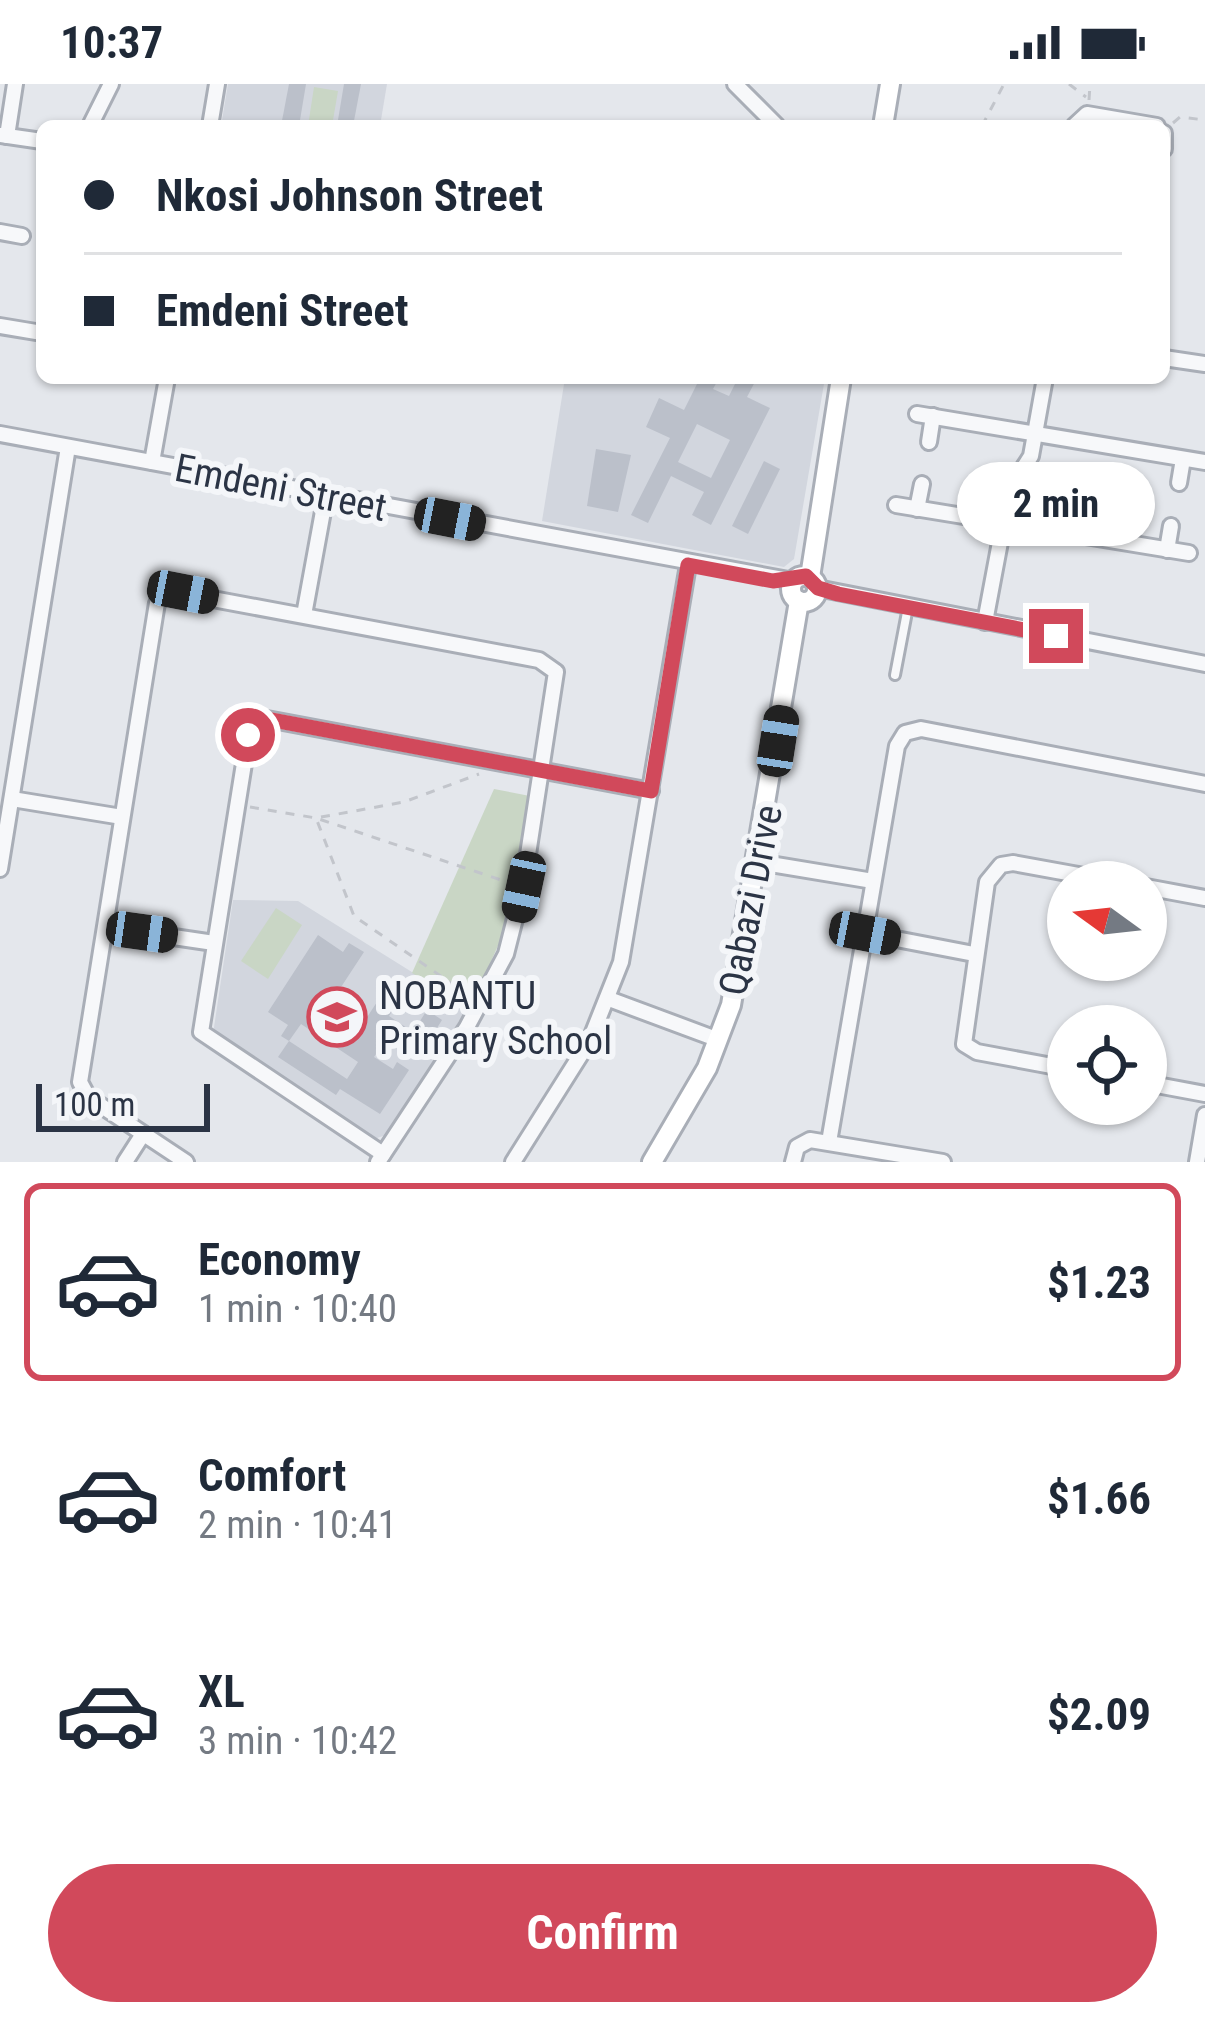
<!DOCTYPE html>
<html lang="en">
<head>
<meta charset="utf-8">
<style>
	:root { --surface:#fff; --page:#f2f2f3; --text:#1f2937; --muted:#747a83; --line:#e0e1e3; --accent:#d1495b }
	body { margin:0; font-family:"Roboto Condensed",sans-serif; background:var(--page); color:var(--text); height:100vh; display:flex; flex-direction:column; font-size:45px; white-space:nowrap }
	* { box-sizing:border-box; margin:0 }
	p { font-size:39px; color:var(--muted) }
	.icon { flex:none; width:66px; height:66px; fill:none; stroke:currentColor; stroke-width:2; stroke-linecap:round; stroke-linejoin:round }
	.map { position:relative; height:1078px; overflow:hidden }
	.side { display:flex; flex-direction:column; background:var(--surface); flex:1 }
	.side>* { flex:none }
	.banner { position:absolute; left:36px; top:36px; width:1134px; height:264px; border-radius:18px; box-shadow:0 3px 9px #0004; display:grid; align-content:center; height:264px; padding:0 48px; background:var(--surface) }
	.needle { width:78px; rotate:285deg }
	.tools { position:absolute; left:1047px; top:777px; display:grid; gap:24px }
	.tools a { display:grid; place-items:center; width:120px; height:120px; border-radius:50%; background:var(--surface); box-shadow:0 3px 9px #0004; font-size:60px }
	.scale { position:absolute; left:36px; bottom:30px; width:174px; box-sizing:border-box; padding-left:12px; border:6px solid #2b3445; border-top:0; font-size:33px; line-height:42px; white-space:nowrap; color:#2b3445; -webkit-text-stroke:9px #f4f6f9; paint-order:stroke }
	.end { position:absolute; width:54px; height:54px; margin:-27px; border:15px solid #d1495b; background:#fff; box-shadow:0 0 0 6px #fff }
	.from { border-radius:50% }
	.bubble { position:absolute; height:84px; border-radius:42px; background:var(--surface); box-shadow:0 3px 9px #0004; font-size:39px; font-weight:700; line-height:84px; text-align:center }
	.car { position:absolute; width:36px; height:72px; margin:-36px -18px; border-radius:15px; box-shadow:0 0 9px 3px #0007; background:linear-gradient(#222 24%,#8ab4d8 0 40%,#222 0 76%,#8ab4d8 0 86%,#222 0) }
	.banner b { display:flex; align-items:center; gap:42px; height:114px; font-size:45px }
	.banner b+b { border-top:3px solid var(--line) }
	.banner i { width:30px; height:30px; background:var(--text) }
	ul { padding:21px 0 0; list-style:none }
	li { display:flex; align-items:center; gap:36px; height:198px; margin:0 24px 18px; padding:0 24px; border:6px solid transparent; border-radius:18px }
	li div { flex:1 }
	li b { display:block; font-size:45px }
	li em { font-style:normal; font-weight:700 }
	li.active { border-color:var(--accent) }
	li>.icon { width:108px; height:108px; stroke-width:1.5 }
	.cta { display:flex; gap:24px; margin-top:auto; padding:24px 48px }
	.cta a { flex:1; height:138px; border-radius:72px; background:var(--accent); color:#fff; font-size:48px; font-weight:700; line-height:138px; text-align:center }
	.status { display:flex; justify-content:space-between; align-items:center; height:84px; padding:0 60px; background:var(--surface); direction:ltr }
	.status svg { height:33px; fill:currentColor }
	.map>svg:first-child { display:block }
</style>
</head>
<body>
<div class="status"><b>10:37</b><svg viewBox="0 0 49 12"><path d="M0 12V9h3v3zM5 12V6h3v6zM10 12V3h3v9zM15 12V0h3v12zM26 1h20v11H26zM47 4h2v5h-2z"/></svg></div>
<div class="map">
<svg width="1205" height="1078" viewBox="0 0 1205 1078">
	<rect width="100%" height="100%" fill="#e4e7ec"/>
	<g fill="#d2d6de">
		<polygon points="228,0 387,0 380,42 221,42"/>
		<polygon points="565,294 825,294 794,475 784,483 542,437"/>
		<polygon points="233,816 298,817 468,923 386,1051 374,1055 213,950"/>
	</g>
	<g fill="#c9d6c5">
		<polygon points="314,3 338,7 332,42 308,42"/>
		<polygon points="494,705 530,712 506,844 470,924 412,889"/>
		<polygon points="276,824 302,841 268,895 241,877"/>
	</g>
	<g fill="#bbc0ca" fill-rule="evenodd">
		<polygon points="289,0 306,0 299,42 281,42"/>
		<polygon points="344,0 361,0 353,42 337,42"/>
		<path d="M700,294H719L713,305L729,312L738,294H757L747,313L770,324L711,441L692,431L704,408L671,392L648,439L631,431L670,354L646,343L659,314L684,326ZM697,340L730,356L711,394L678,378Z"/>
		<polygon points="596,365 631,371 618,428 587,422"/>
		<polygon points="764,377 780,385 748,450 732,442"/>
		<path d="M318,851L343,868L349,859L364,868L326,926L358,947L394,892L409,901L389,932L413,948L427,926L442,936L420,971L391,948L374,973L393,985L397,978L409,986L380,1030L340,1005L336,1011L278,973L289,957L281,952L288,941L268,928ZM301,940L358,978L347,995L289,957Z"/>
	</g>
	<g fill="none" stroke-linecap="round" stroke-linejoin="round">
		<defs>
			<polyline id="lane" points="895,591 908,523"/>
			<g id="street">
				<polyline points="735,0 777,42"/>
				<polyline points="90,42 111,0"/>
				<polyline points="210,42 217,0"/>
				<polyline points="1074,42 1087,30 1157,42"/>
				<polyline points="1164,49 1164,65"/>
				<polyline points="0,51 42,57"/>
				<polyline points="7,52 15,0"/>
				<polyline points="0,148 22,152"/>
				<polyline points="0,242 42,249"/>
				<polyline points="1164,274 1205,280"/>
				<polyline points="917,330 1205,378"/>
				<polyline points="0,350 794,497"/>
				<polyline points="929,358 933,332"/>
				<polyline points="152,378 167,294"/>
				<polyline points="1179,399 1183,375"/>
				<polyline points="896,421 1189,469"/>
				<polyline points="917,425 922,400"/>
				<polyline points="1167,466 1171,442"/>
				<polyline points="817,504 1205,580"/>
				<polyline points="304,531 326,411"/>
				<polyline points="985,538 1010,405 1031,372 1045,294"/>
				<polyline points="12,715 122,733"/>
				<polyline points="758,778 873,797"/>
				<polyline points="0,785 68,363"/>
				<polyline points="1146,803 1205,814"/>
				<polyline points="106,843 214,859"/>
				<polyline points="865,849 974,870"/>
				<polyline points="609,915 719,956"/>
				<polyline points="1068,985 977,968 964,960 987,798 1001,781 1013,779 1117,798"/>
				<polyline points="1146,999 1205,1010"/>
				<polyline points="829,1058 897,662 905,649 921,645 1205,700"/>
				<polyline points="383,1070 201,948 250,642 267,635 651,707"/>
				<polyline points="125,1078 143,1050"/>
				<polyline points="186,1078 88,1013 80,998 157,519 170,507 539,576 556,588 523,803 506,870 467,943 378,1078"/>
				<polyline points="513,1078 590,956 621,878 688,481"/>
				<polyline points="793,1078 797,1063 810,1056 943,1078"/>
				<polyline points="1197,1078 1205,1031"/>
			</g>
			<g id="secondary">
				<polyline points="883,42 890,0"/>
				<circle cx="804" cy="505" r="13"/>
				<polyline points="810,493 841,294"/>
				<polyline points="652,1078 707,984 731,921 799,517"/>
			</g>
		</defs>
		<use href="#lane" stroke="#a9aeb7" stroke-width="14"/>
		<use href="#street" stroke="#a9aeb7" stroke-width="20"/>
		<use href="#secondary" stroke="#a9aeb7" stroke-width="24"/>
		<g stroke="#c2c5cb" stroke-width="3" stroke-dasharray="9 9" stroke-linecap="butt">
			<polyline points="1069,0 1086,13"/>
			<polyline points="1089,16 1090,0"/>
			<polyline points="1173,39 1180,33 1205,36"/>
			<polyline points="982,42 1004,0"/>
			<polyline points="250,723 316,734 404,718 479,690"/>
			<polyline points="471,913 354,832 316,734 510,799"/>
		</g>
		<use href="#lane" stroke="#f7f8fa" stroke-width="8"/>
		<use href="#street" stroke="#f7f8fa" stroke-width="14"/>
		<use href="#secondary" stroke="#fff" stroke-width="18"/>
	</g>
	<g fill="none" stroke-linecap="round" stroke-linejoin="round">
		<polyline stroke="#d1495b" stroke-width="15" points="248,651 253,639 267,635 651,707 688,481 773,497 806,492 818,504 838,510 1056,552"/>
	</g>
	<defs>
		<symbol id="school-ring" viewBox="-11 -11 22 22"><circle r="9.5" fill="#f4f6f9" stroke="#d1495b" stroke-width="1.5"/><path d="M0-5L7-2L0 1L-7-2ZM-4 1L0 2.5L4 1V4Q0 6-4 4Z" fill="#d1495b"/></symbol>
	</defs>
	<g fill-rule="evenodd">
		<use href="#school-ring" x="304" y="900" width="66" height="66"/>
	</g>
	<g text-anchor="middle" stroke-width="12" stroke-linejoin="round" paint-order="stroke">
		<g font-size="39" fill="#2b3445" stroke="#f4f6f9">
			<text transform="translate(281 403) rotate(11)" y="14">Emdeni Street</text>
			<text transform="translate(750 816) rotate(-79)" y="14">Qabazi Drive</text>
		</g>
		<g font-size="39" fill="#2b3445" stroke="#f4f6f9" text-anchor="start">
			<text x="379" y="925">NOBANTU<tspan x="379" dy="45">Primary School</tspan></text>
		</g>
	</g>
</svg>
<div class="tools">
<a><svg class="needle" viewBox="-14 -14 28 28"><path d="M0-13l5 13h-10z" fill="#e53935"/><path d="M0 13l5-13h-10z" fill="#747a83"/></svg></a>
<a><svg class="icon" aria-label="locate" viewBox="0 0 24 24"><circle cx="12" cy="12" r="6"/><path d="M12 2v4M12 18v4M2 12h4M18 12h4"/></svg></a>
</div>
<div class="scale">100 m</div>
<i class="end from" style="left:248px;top:651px"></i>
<i class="end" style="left:1056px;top:552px"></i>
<div class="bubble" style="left:957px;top:378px;width:198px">2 min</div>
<i class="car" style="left:450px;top:435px;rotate:101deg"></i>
<i class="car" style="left:183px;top:508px;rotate:101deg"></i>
<i class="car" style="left:778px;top:657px;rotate:9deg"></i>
<i class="car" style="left:524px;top:803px;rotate:192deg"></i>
<i class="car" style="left:142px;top:848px;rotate:98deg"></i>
<i class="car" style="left:865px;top:849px;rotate:101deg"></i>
<div class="banner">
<b><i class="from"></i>Nkosi Johnson Street</b>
<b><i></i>Emdeni Street</b>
</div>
</div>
<section class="side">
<ul>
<li class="active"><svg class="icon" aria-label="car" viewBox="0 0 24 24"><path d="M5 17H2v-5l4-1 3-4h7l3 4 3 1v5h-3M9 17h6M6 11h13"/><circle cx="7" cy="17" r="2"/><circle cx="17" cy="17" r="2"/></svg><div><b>Economy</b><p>1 min · 10:40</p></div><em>$1.23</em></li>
<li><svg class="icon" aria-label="car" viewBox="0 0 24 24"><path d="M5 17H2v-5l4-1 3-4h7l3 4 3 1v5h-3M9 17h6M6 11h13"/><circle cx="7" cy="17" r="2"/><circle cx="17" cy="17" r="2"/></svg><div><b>Comfort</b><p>2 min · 10:41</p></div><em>$1.66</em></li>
<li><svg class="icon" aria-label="car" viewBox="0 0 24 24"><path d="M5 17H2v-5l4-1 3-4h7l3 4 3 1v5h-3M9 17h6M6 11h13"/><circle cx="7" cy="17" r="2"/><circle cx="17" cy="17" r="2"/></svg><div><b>XL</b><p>3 min · 10:42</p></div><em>$2.09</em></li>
</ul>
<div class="cta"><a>Confirm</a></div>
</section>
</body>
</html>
